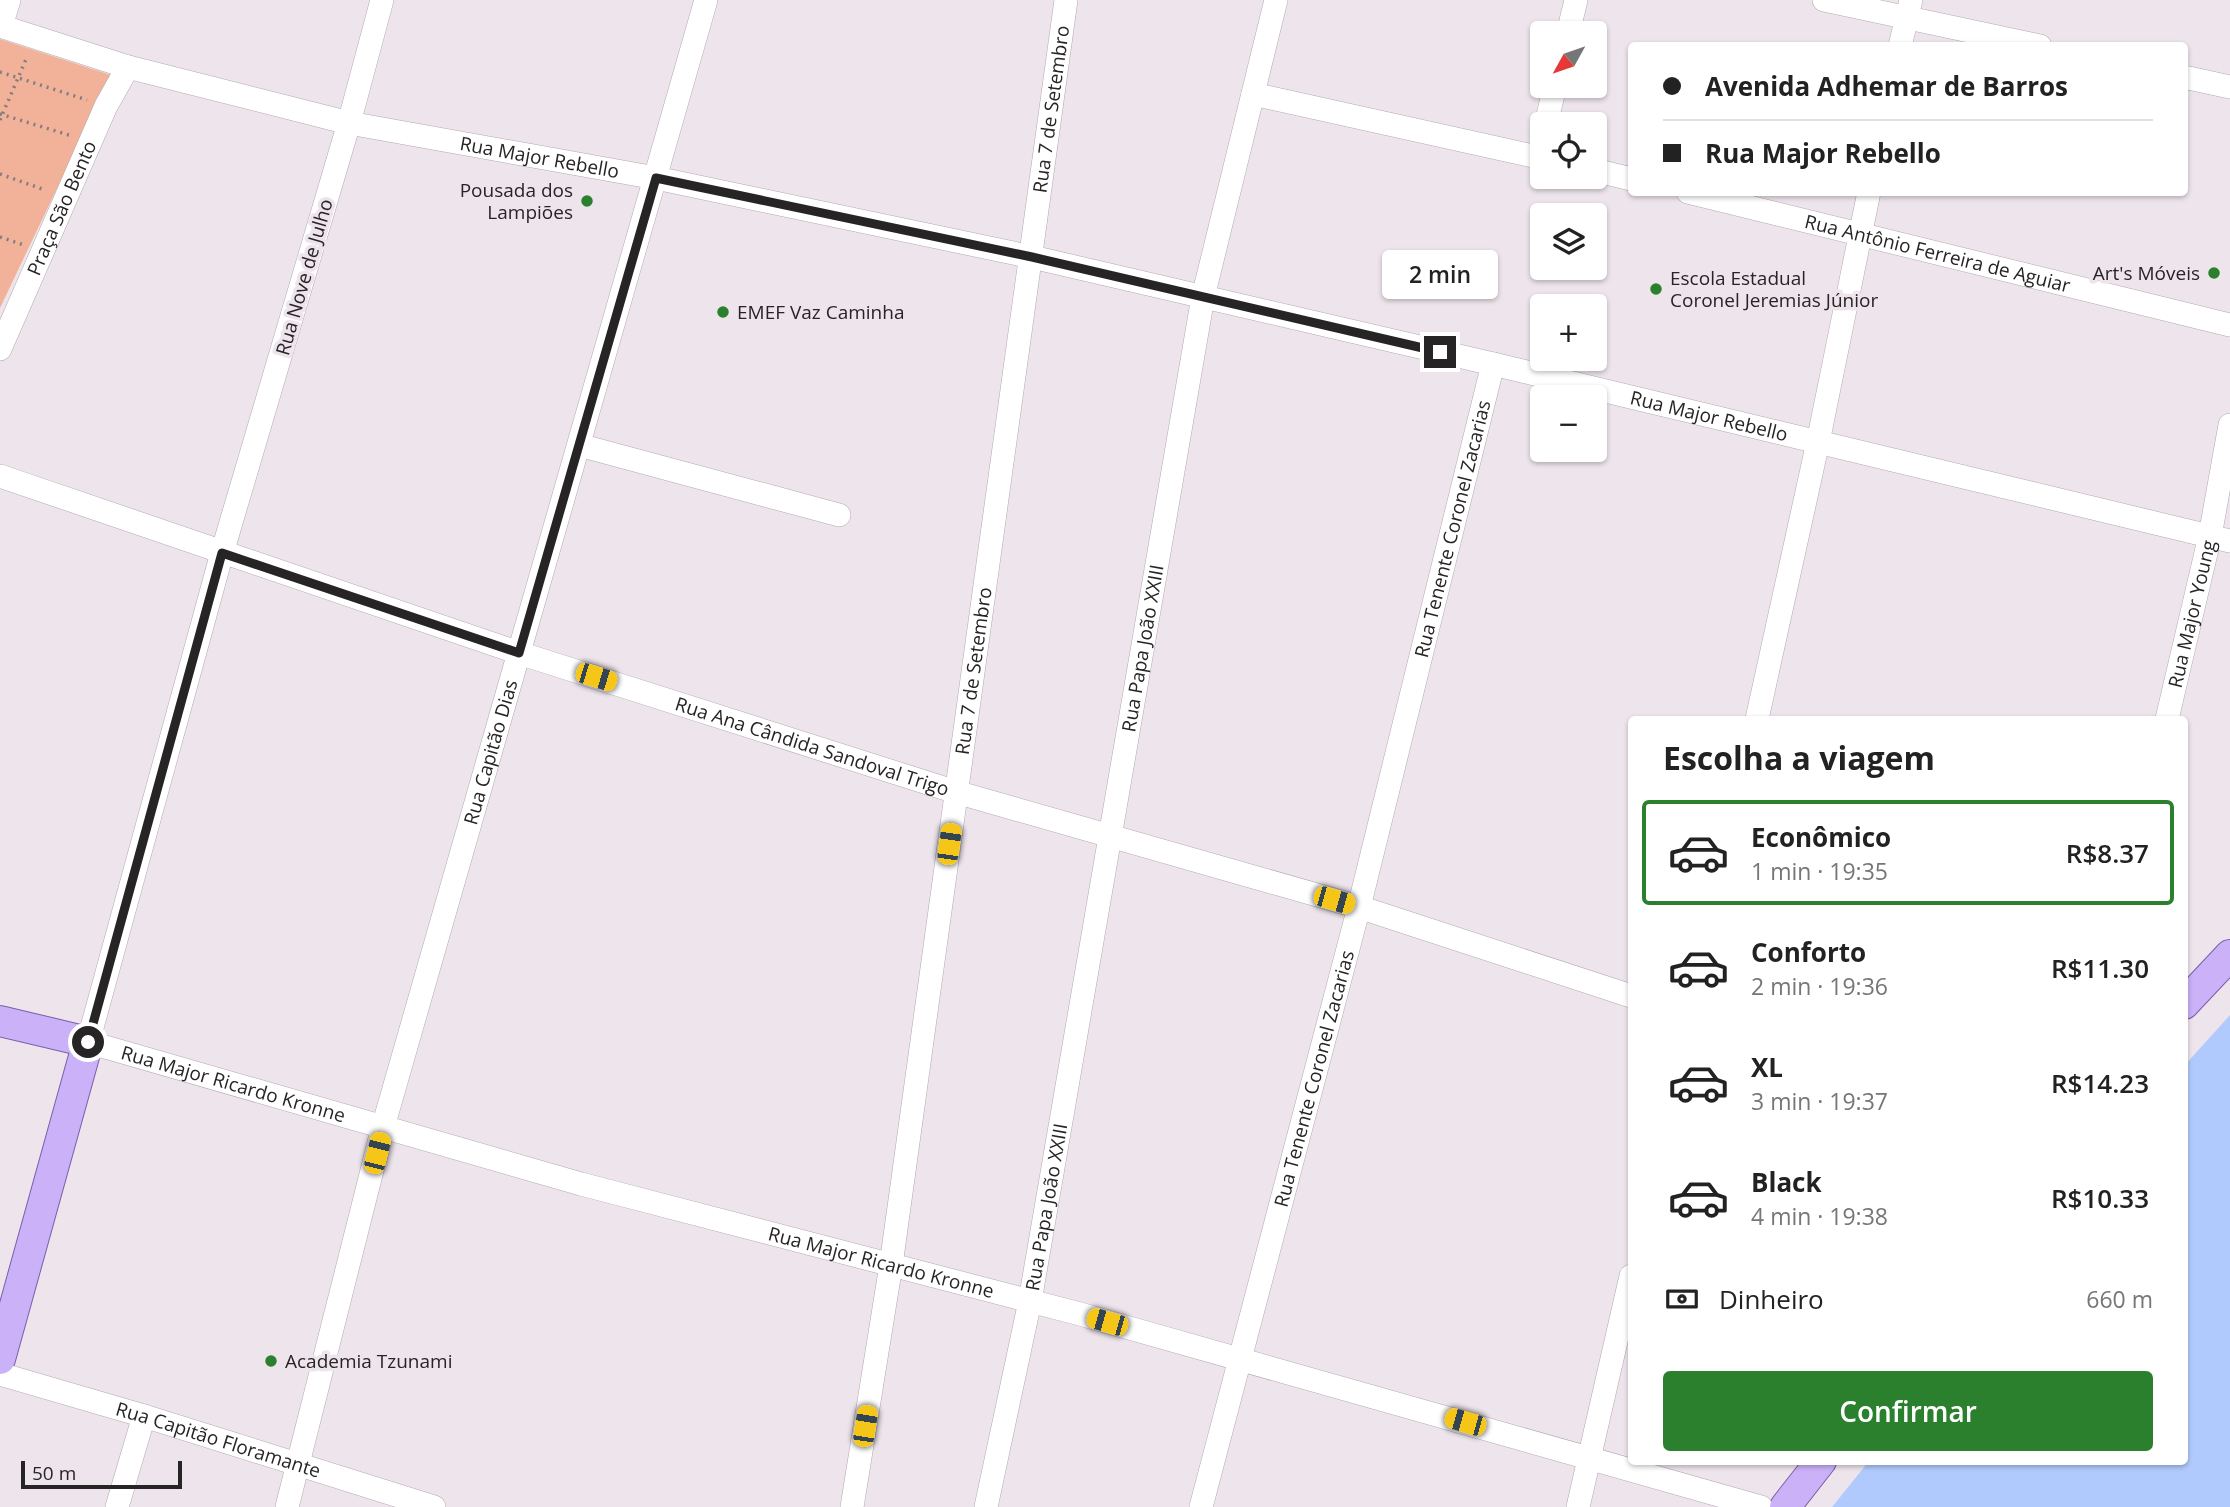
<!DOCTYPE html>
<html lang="pt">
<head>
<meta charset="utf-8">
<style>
	:root { --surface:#fff; --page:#f2f2f2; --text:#222; --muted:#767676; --line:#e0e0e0; --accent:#2b802e }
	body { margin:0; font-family:"Open Sans",sans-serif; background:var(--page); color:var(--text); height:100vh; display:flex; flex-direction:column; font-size:26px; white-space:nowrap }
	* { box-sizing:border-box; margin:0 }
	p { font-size:23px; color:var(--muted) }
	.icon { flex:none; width:38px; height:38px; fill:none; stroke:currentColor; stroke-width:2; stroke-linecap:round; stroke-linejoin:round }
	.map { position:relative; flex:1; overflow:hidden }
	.details { position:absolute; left:1628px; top:716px; width:560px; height:749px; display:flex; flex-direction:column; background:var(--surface); border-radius:7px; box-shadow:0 2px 5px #0004 }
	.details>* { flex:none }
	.top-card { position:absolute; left:1628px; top:42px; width:560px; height:154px; border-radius:7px; box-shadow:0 2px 5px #0004; display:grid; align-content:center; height:154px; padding:0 35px; background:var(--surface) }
	.needle { width:46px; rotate:230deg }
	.fabs { position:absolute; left:1530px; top:21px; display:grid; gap:14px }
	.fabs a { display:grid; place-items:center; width:77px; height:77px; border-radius:7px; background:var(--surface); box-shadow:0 2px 5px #0004; font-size:35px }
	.scale { position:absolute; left:21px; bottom:18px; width:161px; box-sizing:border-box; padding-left:7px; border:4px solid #272426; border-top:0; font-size:19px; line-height:24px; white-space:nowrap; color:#272426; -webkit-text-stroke:5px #eee5ec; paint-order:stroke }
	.end { position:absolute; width:32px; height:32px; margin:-16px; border:9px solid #272426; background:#fff; box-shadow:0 0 0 4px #fff }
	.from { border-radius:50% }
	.bubble { position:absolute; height:49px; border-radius:7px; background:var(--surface); box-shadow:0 2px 5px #0004; font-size:23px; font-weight:600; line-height:49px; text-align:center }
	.car { position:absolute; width:21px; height:42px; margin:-21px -10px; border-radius:9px; box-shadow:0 0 5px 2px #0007; background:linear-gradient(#f5c518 24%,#345 0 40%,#f5c518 0 76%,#345 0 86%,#f5c518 0) }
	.top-card b { display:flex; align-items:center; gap:24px; height:66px; font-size:26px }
	.top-card b+b { border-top:2px solid var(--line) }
	.top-card i { width:18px; height:18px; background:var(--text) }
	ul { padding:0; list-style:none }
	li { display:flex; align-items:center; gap:21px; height:105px; margin:0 14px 10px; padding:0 21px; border:4px solid transparent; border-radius:7px }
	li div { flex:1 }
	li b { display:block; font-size:26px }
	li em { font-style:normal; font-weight:600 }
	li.selected { border-color:var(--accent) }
	li>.icon { width:63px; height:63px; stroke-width:1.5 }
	h2 { padding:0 35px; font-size:32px; line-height:84px }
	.pay { display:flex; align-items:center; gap:18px; height:77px; padding:0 35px; font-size:26px }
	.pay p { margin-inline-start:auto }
	.button { display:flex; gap:14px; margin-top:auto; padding:14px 35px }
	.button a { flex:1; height:80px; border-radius:7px; background:var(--accent); color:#fff; font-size:28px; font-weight:600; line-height:80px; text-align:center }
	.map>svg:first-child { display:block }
</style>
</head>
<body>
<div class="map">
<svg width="2230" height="1507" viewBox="0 0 2230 1507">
	<rect width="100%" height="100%" fill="#eee5ec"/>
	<polygon fill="#f2b29a" points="0,39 111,75 0,308"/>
	<polygon fill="#b1cafd" points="2230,1015 2230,1507 1832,1507 1869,1461 2184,1461 2184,1066"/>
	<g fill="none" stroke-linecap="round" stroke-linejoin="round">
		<defs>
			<g id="minor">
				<path id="s1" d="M382,0L349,123L222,553L88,1042L581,1184L1080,1314L1761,1507"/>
				<polyline points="1824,0 2040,46"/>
				<path id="s2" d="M0,26L128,67L349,123L656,178L1032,257L1493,364L2230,541"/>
				<polyline points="1,26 9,0"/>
				<polyline points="1568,33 1576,0"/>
				<polyline points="1900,46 1911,0"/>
				<polyline points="2184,77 2230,87"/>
				<polyline points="1253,94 1542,158"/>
				<polyline points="1546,124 1555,86"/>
				<polyline points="1594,170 1631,179"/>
				<path id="s3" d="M1688,192L2230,325"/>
				<path id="s4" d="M0,349L106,106L128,67"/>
				<polyline points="579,445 839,515"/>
				<path id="s5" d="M0,476L519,653L956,792L1359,907L1631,996"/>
				<polyline points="1757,719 1818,442 1869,192"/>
				<path id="s6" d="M2167,719L2210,536L2230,425"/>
				<path id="s7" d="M0,1374L144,1416L434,1507"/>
				<polyline points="117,1507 144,1416"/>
				<path id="s8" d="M287,1507L383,1127L706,0"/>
				<path id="s9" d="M852,1507L891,1265L1066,0"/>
				<path id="s10" d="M986,1507L1030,1301L1203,297L1276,0"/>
				<path id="s11" d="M1201,1507L1359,907L1493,364"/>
				<polyline points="1578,1507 1631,1276"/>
			</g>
			<g id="major">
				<polyline points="2184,1004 2230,955"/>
				<polyline points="0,1021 88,1042 0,1359"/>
				<polyline points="1785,1507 1821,1461"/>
			</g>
		</defs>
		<use href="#minor" stroke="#b1a9b0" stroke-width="24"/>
		<use href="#major" stroke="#7a5eab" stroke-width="32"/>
		<g stroke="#827d81" stroke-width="3.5" stroke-dasharray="2 5" stroke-linecap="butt">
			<polyline points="0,72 87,100"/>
			<polyline points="0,114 72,136"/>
			<polyline points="0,120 27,57"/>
			<polyline points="0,174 45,190"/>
			<polyline points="0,237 24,245"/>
		</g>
		<use href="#minor" stroke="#fff" stroke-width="23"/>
		<use href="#major" stroke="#cab1f8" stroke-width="30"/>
	</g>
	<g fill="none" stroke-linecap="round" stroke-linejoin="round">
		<polyline stroke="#272426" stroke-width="9" points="88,1042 222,553 519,653 656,178 1032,257 1440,352"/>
	</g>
	<g fill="#2b802e" stroke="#eee5ec" stroke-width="2.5">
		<circle cx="587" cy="201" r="7"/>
		<circle cx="2214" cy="273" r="7"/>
		<circle cx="1656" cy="289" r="7"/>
		<circle cx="723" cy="312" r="7"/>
		<circle cx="271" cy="1361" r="7"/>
	</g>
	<g text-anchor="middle" stroke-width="7" stroke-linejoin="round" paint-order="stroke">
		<g font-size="19" fill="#272426" stroke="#eee5ec">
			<text dy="7" stroke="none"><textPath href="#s9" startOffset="1412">Rua 7 de Setembro</textPath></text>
			<text dy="7" stroke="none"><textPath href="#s2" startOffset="556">Rua Major Rebello</textPath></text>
			<text dy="7" stroke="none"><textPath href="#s4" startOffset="154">Praça São Bento</textPath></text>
			<text dy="7" stroke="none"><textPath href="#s3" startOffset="257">Rua Antônio Ferreira de Aguiar</textPath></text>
			<text transform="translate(304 277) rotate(-74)" y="7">Rua Nove de Julho</text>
			<text dy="7" stroke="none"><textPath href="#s2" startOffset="1754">Rua Major Rebello</textPath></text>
			<text dy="7" stroke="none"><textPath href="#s11" startOffset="1010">Rua Tenente Coronel Zacarias</textPath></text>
			<text dy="7" stroke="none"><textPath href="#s6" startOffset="108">Rua Major Young</textPath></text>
			<text dy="7" stroke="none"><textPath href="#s10" startOffset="873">Rua Papa João XXIII</textPath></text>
			<text dy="7" stroke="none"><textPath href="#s9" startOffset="845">Rua 7 de Setembro</textPath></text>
			<text dy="7" stroke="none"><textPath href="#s5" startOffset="856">Rua Ana Cândida Sandoval Trigo</textPath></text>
			<text dy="7" stroke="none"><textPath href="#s8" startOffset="782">Rua Capitão Dias</textPath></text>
			<text dy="7" stroke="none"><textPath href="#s11" startOffset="443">Rua Tenente Coronel Zacarias</textPath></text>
			<text dy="7" stroke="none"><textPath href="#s1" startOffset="1234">Rua Major Ricardo Kronne</textPath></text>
			<text dy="7" stroke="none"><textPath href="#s10" startOffset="306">Rua Papa João XXIII</textPath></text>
			<text dy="7" stroke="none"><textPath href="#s1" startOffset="1906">Rua Major Ricardo Kronne</textPath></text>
			<text dy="7" stroke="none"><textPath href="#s7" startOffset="228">Rua Capitão Floramante</textPath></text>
		</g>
		<g font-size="19" fill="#272426" stroke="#eee5ec" text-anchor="start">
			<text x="573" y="197" text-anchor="end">Pousada dos<tspan x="573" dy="22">Lampiões</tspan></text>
			<text x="2200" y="280" text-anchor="end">Art's Móveis</text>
			<text x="1670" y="285">Escola Estadual<tspan x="1670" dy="22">Coronel Jeremias Júnior</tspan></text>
			<text x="737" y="319">EMEF Vaz Caminha</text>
			<text x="285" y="1368">Academia Tzunami</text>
		</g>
	</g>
</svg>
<div class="fabs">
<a><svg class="needle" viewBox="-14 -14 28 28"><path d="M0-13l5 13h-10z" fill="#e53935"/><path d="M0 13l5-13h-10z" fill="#767676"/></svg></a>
<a><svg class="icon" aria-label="locate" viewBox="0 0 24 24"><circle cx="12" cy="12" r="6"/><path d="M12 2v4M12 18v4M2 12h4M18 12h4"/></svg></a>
<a><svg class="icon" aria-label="layers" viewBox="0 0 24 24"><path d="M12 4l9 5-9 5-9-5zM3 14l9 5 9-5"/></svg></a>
<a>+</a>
<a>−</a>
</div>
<div class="scale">50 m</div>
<i class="end from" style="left:88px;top:1042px"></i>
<i class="end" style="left:1440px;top:352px"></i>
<div class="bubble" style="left:1382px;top:250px;width:116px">2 min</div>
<i class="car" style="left:596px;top:677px;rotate:107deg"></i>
<i class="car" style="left:949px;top:844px;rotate:8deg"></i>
<i class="car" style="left:1334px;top:900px;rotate:106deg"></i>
<i class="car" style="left:377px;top:1153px;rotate:14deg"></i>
<i class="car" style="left:1107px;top:1322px;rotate:286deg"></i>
<i class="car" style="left:1465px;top:1422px;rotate:286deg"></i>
<i class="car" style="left:865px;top:1426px;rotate:9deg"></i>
<div class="top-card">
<b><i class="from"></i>Avenida Adhemar de Barros</b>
<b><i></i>Rua Major Rebello</b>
</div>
<section class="details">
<h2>Escolha a viagem</h2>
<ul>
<li class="selected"><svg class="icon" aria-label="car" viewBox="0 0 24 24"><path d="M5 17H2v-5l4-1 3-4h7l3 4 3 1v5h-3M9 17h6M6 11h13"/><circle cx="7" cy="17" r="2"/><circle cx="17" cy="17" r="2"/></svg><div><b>Econômico</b><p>1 min · 19:35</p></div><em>R$8.37</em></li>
<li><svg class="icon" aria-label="car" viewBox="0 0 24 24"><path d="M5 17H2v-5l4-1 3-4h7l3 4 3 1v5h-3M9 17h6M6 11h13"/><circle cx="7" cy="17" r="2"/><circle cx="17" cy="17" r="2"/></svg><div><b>Conforto</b><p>2 min · 19:36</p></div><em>R$11.30</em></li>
<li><svg class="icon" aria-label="car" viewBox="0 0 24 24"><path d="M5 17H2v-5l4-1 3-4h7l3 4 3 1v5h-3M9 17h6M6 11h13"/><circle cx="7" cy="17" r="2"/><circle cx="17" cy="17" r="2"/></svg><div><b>XL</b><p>3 min · 19:37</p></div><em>R$14.23</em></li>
<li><svg class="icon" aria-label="car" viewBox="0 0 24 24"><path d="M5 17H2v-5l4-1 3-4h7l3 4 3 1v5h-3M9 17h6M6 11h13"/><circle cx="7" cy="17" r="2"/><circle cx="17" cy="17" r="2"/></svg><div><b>Black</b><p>4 min · 19:38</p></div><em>R$10.33</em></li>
</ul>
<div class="pay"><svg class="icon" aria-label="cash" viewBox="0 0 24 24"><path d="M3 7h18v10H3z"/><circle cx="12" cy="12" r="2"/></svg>Dinheiro<p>660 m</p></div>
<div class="button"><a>Confirmar</a></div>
</section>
</div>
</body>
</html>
